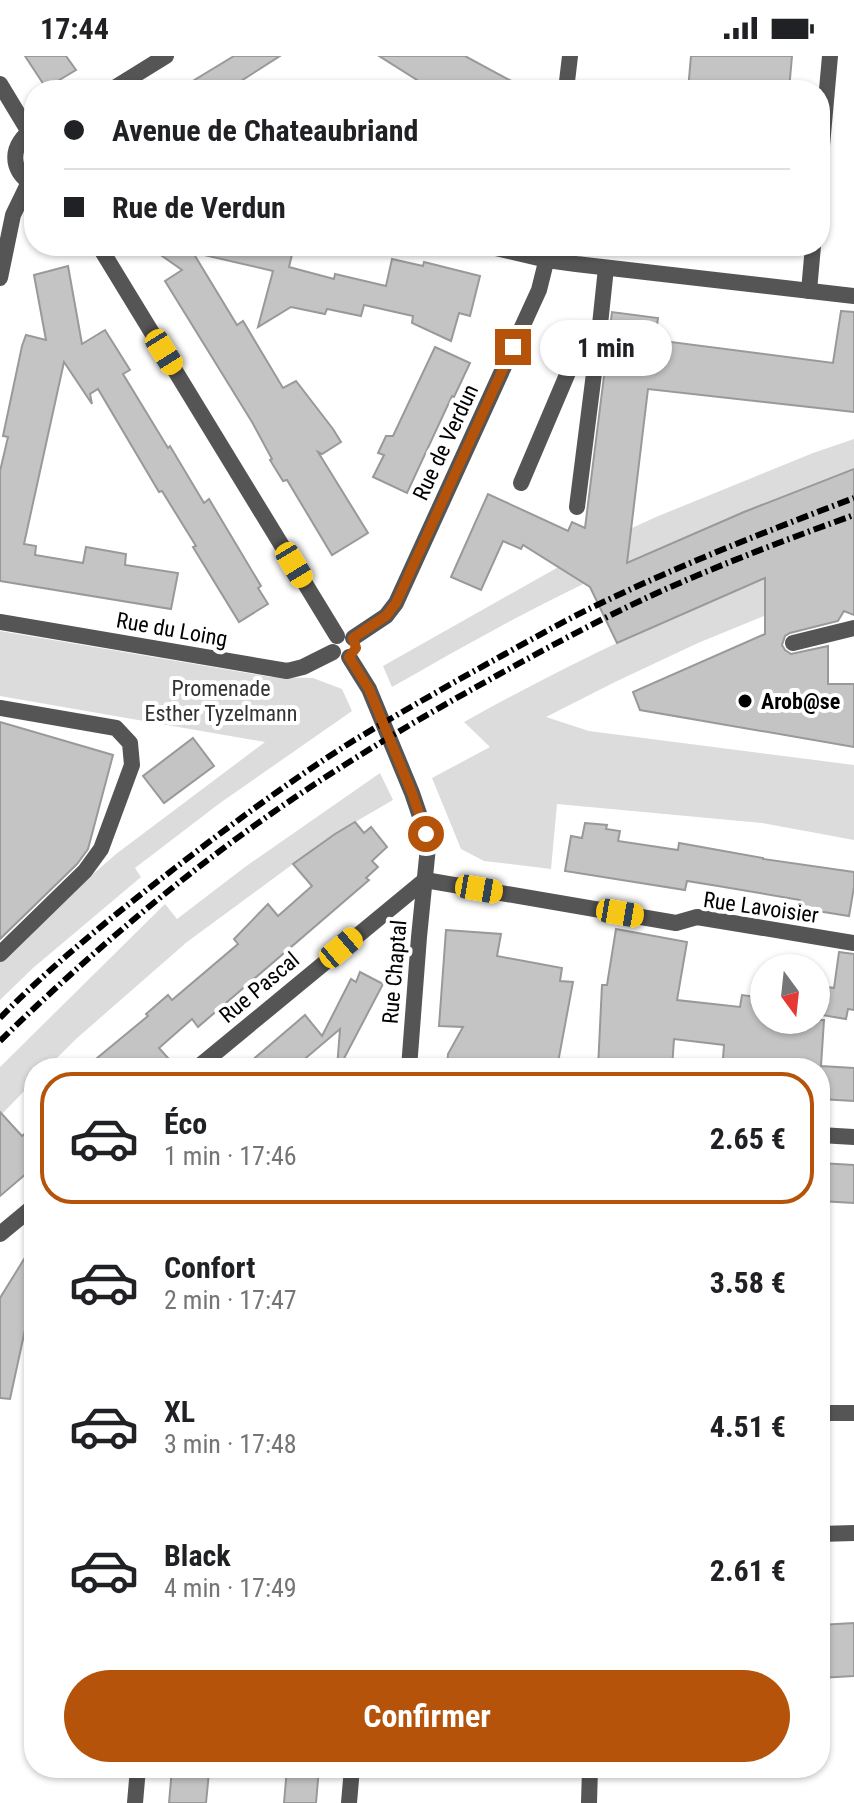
<!DOCTYPE html>
<html lang="fr">
<head>
<meta charset="utf-8">
<style>
	:root { --surface:#fff; --page:#f6f6f6; --text:#202124; --muted:#757577; --line:#e0e0e0; --accent:#b45309 }
	body { margin:0; font-family:"Roboto Condensed",sans-serif; background:var(--page); color:var(--text); height:100vh; display:flex; flex-direction:column; font-size:30px; white-space:nowrap }
	* { box-sizing:border-box; margin:0 }
	p { font-size:26px; color:var(--muted) }
	.icon { flex:none; width:44px; height:44px; fill:none; stroke:currentColor; stroke-width:2; stroke-linecap:round; stroke-linejoin:round }
	.map { position:relative; flex:1; overflow:hidden }
	.drawer { position:absolute; left:24px; top:1002px; width:806px; height:720px; display:flex; flex-direction:column; background:var(--surface); border-radius:32px; box-shadow:0 2px 6px #0004 }
	.drawer>* { flex:none }
	.hud { position:absolute; left:24px; top:24px; width:806px; height:176px; border-radius:32px; box-shadow:0 2px 6px #0004; display:grid; align-content:center; height:176px; padding:0 40px; background:var(--surface) }
	.needle { width:52px; rotate:165deg }
	.tools { position:absolute; left:750px; top:898px; display:grid; gap:16px }
	.tools a { display:grid; place-items:center; width:80px; height:80px; border-radius:50%; background:var(--surface); box-shadow:0 2px 6px #0004; font-size:40px }
	.end { position:absolute; width:36px; height:36px; margin:-18px; border:10px solid #b45309; background:#fff; box-shadow:0 0 0 4px #fff }
	.from { border-radius:50% }
	.bubble { position:absolute; height:56px; border-radius:28px; background:var(--surface); box-shadow:0 2px 6px #0004; font-size:26px; font-weight:700; line-height:56px; text-align:center }
	.car { position:absolute; width:24px; height:48px; margin:-24px -12px; border-radius:10px; box-shadow:0 0 6px 2px #0007; background:linear-gradient(#f5c518 24%,#345 0 40%,#f5c518 0 76%,#345 0 86%,#f5c518 0) }
	.hud b { display:flex; align-items:center; gap:28px; height:76px; font-size:30px }
	.hud b+b { border-top:2px solid var(--line) }
	.hud i { width:20px; height:20px; background:var(--text) }
	ul { padding:14px 0 0; list-style:none }
	li { display:flex; align-items:center; gap:24px; height:132px; margin:0 16px 12px; padding:0 24px; border:4px solid transparent; border-radius:32px }
	li div { flex:1 }
	li b { display:block; font-size:30px }
	li em { font-style:normal; font-weight:700 }
	li.selected { border-color:var(--accent) }
	li>.icon { width:72px; height:72px; stroke-width:1.5 }
	.cta { display:flex; gap:16px; margin-top:auto; padding:16px 40px }
	.cta a { flex:1; height:92px; border-radius:48px; background:var(--accent); color:#fff; font-size:32px; font-weight:700; line-height:92px; text-align:center }
	.status { display:flex; justify-content:space-between; align-items:center; height:56px; padding:0 40px; background:var(--surface); direction:ltr }
	.status svg { height:22px; fill:currentColor }
	.map>svg:first-child { display:block }
</style>
</head>
<body>
<div class="status"><b>17:44</b><svg viewBox="0 0 49 12"><path d="M0 12V9h3v3zM5 12V6h3v6zM10 12V3h3v9zM15 12V0h3v12zM26 1h20v11H26zM47 4h2v5h-2z"/></svg></div>
<div class="map">
<svg width="854" height="1747" viewBox="0 0 854 1747">
	<rect width="100%" height="100%" fill="#fff"/>
	<g fill="#dcdcdc">
		<path d="M854,383V413C756,452 658,491 563,538C504,567 448,599 392,631L383,610L608,483L656,461L813,397Z"/>
		<path d="M854,489V523L698,587L615,626L546,661L589,675L854,709V784L762,767L557,748L551,813L484,805L461,793L432,722L490,691L464,666C555,615 649,570 745,530C781,515 818,502 854,489Z"/>
		<polygon points="0,575 270,621 313,622 342,633 352,655 220,747 135,812 141,821 33,912 0,944 0,906 52,854 116,798 265,686 0,640"/>
		<polygon points="380,717 393,744 331,780 187,886 76,983 47,1012 34,1012 34,1025 0,1060 0,1011 165,848 177,863 245,811"/>
	</g>
	<g fill="#c4c4c4" stroke="#999" stroke-width="2">
		<polygon points="25,0 66,0 76,14 46,32"/>
		<polygon points="234,0 280,0 227,34 178,34"/>
		<polygon points="379,0 465,0 528,34 433,34"/>
		<polygon points="691,0 792,0 789,34 688,34"/>
		<polygon points="148,190 189,190 237,269 243,265 283,332 296,325 333,373 341,386 322,398 318,396 368,477 332,499 287,424 283,425 270,404 272,403 252,366 165,225 182,214"/>
		<polygon points="205,190 294,190 289,211 334,223 335,218 386,230 392,203 423,210 424,206 480,220 470,260 459,257 451,285 412,267 413,260 364,249 361,260 327,253 325,258 291,251 258,271 273,215 204,199"/>
		<polygon points="68,210 82,288 105,274 130,314 123,318 168,392 170,390 204,447 209,443 261,530 258,532 268,548 239,566 193,491 196,490 162,435 159,436 98,333 90,338 92,348 64,306 24,488 36,490 35,499 83,507 86,491 126,498 125,509 178,517 171,553 0,525 0,415 8,381 3,380 22,290 26,279 46,284 34,219"/>
		<polygon points="841,255 854,256 854,356 648,333 627,507 744,456 854,413 854,559 844,555 838,565 790,577 785,580 782,589 785,594 791,598 828,590 828,628 854,628 854,691 640,654 633,636 765,578 765,522 617,587 590,531 523,489 521,493 503,485 481,534 451,521 488,438 568,475 572,466 585,472 612,256 658,262 655,284 833,307"/>
		<polygon points="435,291 470,307 454,341 452,340 407,437 373,421 384,399 378,397 386,380 393,380"/>
		<polygon points="0,666 113,699 88,793 77,808 0,883"/>
		<polygon points="193,682 214,710 164,747 143,720"/>
		<polygon points="355,766 364,777 371,771 387,791 372,805 378,811 366,822 369,824 198,971 192,963 159,992 177,1012 85,1012 148,960 146,958 168,939 172,944 238,888 234,883 268,848 278,860 312,830 293,808 335,778"/>
		<polygon points="585,767 607,769 606,773 620,775 618,785 678,794 679,787 763,802 763,803 854,816 854,831 849,860 798,852 800,844 718,830 687,825 685,834 565,815 571,780 582,782"/>
		<polygon points="616,873 687,886 677,944 740,951 742,939 764,942 764,964 824,964 821,1010 854,1012 854,1045 820,1043 820,1012 742,1012 723,1003 724,989 674,983 672,1012 598,1012 602,929 607,929"/>
		<polygon points="446,874 501,878 497,900 562,912 560,925 573,926 557,1012 447,1012 448,998 463,971 439,970"/>
		<polygon points="839,896 854,898 854,954 848,953 846,963 816,958 816,929 834,932"/>
		<polygon points="360,916 383,928 339,1012 337,1012 340,973 294,1012 243,1012 305,959 322,980 351,923 356,926"/>
		<polygon points="0,1056 22,1080 34,1070 34,1111 0,1140"/>
		<polygon points="820,1107 854,1109 854,1147 820,1145"/>
		<polygon points="34,1187 34,1254 30,1251 10,1343 0,1342 0,1242"/>
		<polygon points="854,1567 854,1620 820,1622 820,1569"/>
		<polygon points="172,1712 205,1712 205,1715 209,1716 206,1747 169,1747"/>
		<polygon points="287,1712 319,1712 316,1747 284,1747"/>
	</g>
	<g fill="none" stroke-linecap="round" stroke-linejoin="round">
		<g stroke="#555" stroke-width="16">
			<polyline points="521,427 575,300 599,278"/>
			<polyline points="577,451 599,278 606,212"/>
			<polyline points="793,587 854,572"/>
			<polyline points="0,652 116,672 130,687 132,709 101,793 85,815 0,898"/>
			<polyline points="820,1478 854,1477"/>
			<polyline points="589,1747 590,1712"/>
		</g>
		<g stroke="#555" stroke-width="16">
			<polyline points="0,28 29,76"/>
			<polyline points="111,34 166,0"/>
			<polyline points="566,34 570,0"/>
			<path d="M34,73C10,87 8,115 34,129"/>
			<polyline points="820,112 830,0"/>
			<polyline points="99,190 337,580"/>
			<polyline points="487,190 547,204 576,208 854,240"/>
			<polyline points="0,222 13,159 29,126"/>
			<polyline points="809,235 813,190"/>
			<polyline points="0,566 287,615 303,611 333,596"/>
			<polyline points="353,582 386,560 396,547 539,234 550,190"/>
			<polyline points="349,601 369,633 412,737 426,778 428,791 419,881 409,1012"/>
			<polyline points="425,824 676,867 697,861 854,887"/>
			<polyline points="197,1012 425,824"/>
			<polyline points="820,1079 854,1081"/>
			<polyline points="0,1178 34,1150"/>
			<polyline points="820,1357 854,1357"/>
			<polyline points="135,1747 138,1712"/>
			<polyline points="349,1747 352,1712"/>
		</g>
		<g stroke="#000" stroke-width="6" stroke-dasharray="12 4 2 4" stroke-linecap="butt">
			<path d="M0,962C54,907 114,859 175,812C232,768 291,724 353,685C403,655 454,626 505,598C534,582 562,566 591,552C677,510 765,476 854,442"/>
			<path d="M0,985C91,896 189,813 294,742C359,698 427,658 496,620C549,591 602,562 657,537C721,508 788,483 854,459"/>
		</g>
	</g>
	<g fill="none" stroke-linecap="round" stroke-linejoin="round">
		<polyline stroke="#b45309" stroke-width="10" points="426,778 412,737 369,633 349,601 356,592 353,582 386,560 396,547 513,291"/>
	</g>
	<circle fill="#000" stroke="#fff" stroke-width="3" cx="745" cy="645" r="8"/>
	<g text-anchor="middle" stroke-width="8" stroke-linejoin="round" paint-order="stroke">
		<g font-size="22" fill="#000" stroke="#fff">
			<text transform="translate(445 386) rotate(-65)" y="8">Rue de Verdun</text>
			<text transform="translate(172 573) rotate(10)" y="8">Rue du Loing</text>
			<text transform="translate(761 851) rotate(8)" y="8">Rue Lavoisier</text>
			<text transform="translate(394 916) rotate(-85)" y="8">Rue Chaptal</text>
			<text transform="translate(259 931) rotate(-40)" y="8">Rue Pascal</text>
		</g>
		<g font-size="22" fill="#333" stroke="#fff">
			<text x="221" y="640">Promenade<tspan x="221" dy="25">Esther Tyzelmann</tspan></text>
		</g>
		<g font-size="22" font-weight="bold" fill="#000" stroke="#fff" text-anchor="start">
			<text x="761" y="653">Arob@se</text>
		</g>
	</g>
</svg>
<div class="tools">
<a><svg class="needle" viewBox="-14 -14 28 28"><path d="M0-13l5 13h-10z" fill="#e53935"/><path d="M0 13l5-13h-10z" fill="#757577"/></svg></a>
</div>
<i class="end from" style="left:426px;top:778px"></i>
<i class="end" style="left:513px;top:291px"></i>
<div class="bubble" style="left:540px;top:264px;width:132px">1 min</div>
<i class="car" style="left:164px;top:296px;rotate:148deg"></i>
<i class="car" style="left:294px;top:509px;rotate:149deg"></i>
<i class="car" style="left:479px;top:833px;rotate:100deg"></i>
<i class="car" style="left:620px;top:857px;rotate:100deg"></i>
<i class="car" style="left:341px;top:892px;rotate:50deg"></i>
<div class="hud">
<b><i class="from"></i>Avenue de Chateaubriand</b>
<b><i></i>Rue de Verdun</b>
</div>
<section class="drawer">
<ul>
<li class="selected"><svg class="icon" aria-label="car" viewBox="0 0 24 24"><path d="M5 17H2v-5l4-1 3-4h7l3 4 3 1v5h-3M9 17h6M6 11h13"/><circle cx="7" cy="17" r="2"/><circle cx="17" cy="17" r="2"/></svg><div><b>Éco</b><p>1 min · 17:46</p></div><em>2.65 €</em></li>
<li><svg class="icon" aria-label="car" viewBox="0 0 24 24"><path d="M5 17H2v-5l4-1 3-4h7l3 4 3 1v5h-3M9 17h6M6 11h13"/><circle cx="7" cy="17" r="2"/><circle cx="17" cy="17" r="2"/></svg><div><b>Confort</b><p>2 min · 17:47</p></div><em>3.58 €</em></li>
<li><svg class="icon" aria-label="car" viewBox="0 0 24 24"><path d="M5 17H2v-5l4-1 3-4h7l3 4 3 1v5h-3M9 17h6M6 11h13"/><circle cx="7" cy="17" r="2"/><circle cx="17" cy="17" r="2"/></svg><div><b>XL</b><p>3 min · 17:48</p></div><em>4.51 €</em></li>
<li><svg class="icon" aria-label="car" viewBox="0 0 24 24"><path d="M5 17H2v-5l4-1 3-4h7l3 4 3 1v5h-3M9 17h6M6 11h13"/><circle cx="7" cy="17" r="2"/><circle cx="17" cy="17" r="2"/></svg><div><b>Black</b><p>4 min · 17:49</p></div><em>2.61 €</em></li>
</ul>
<div class="cta"><a>Confirmer</a></div>
</section>
</div>
</body>
</html>
